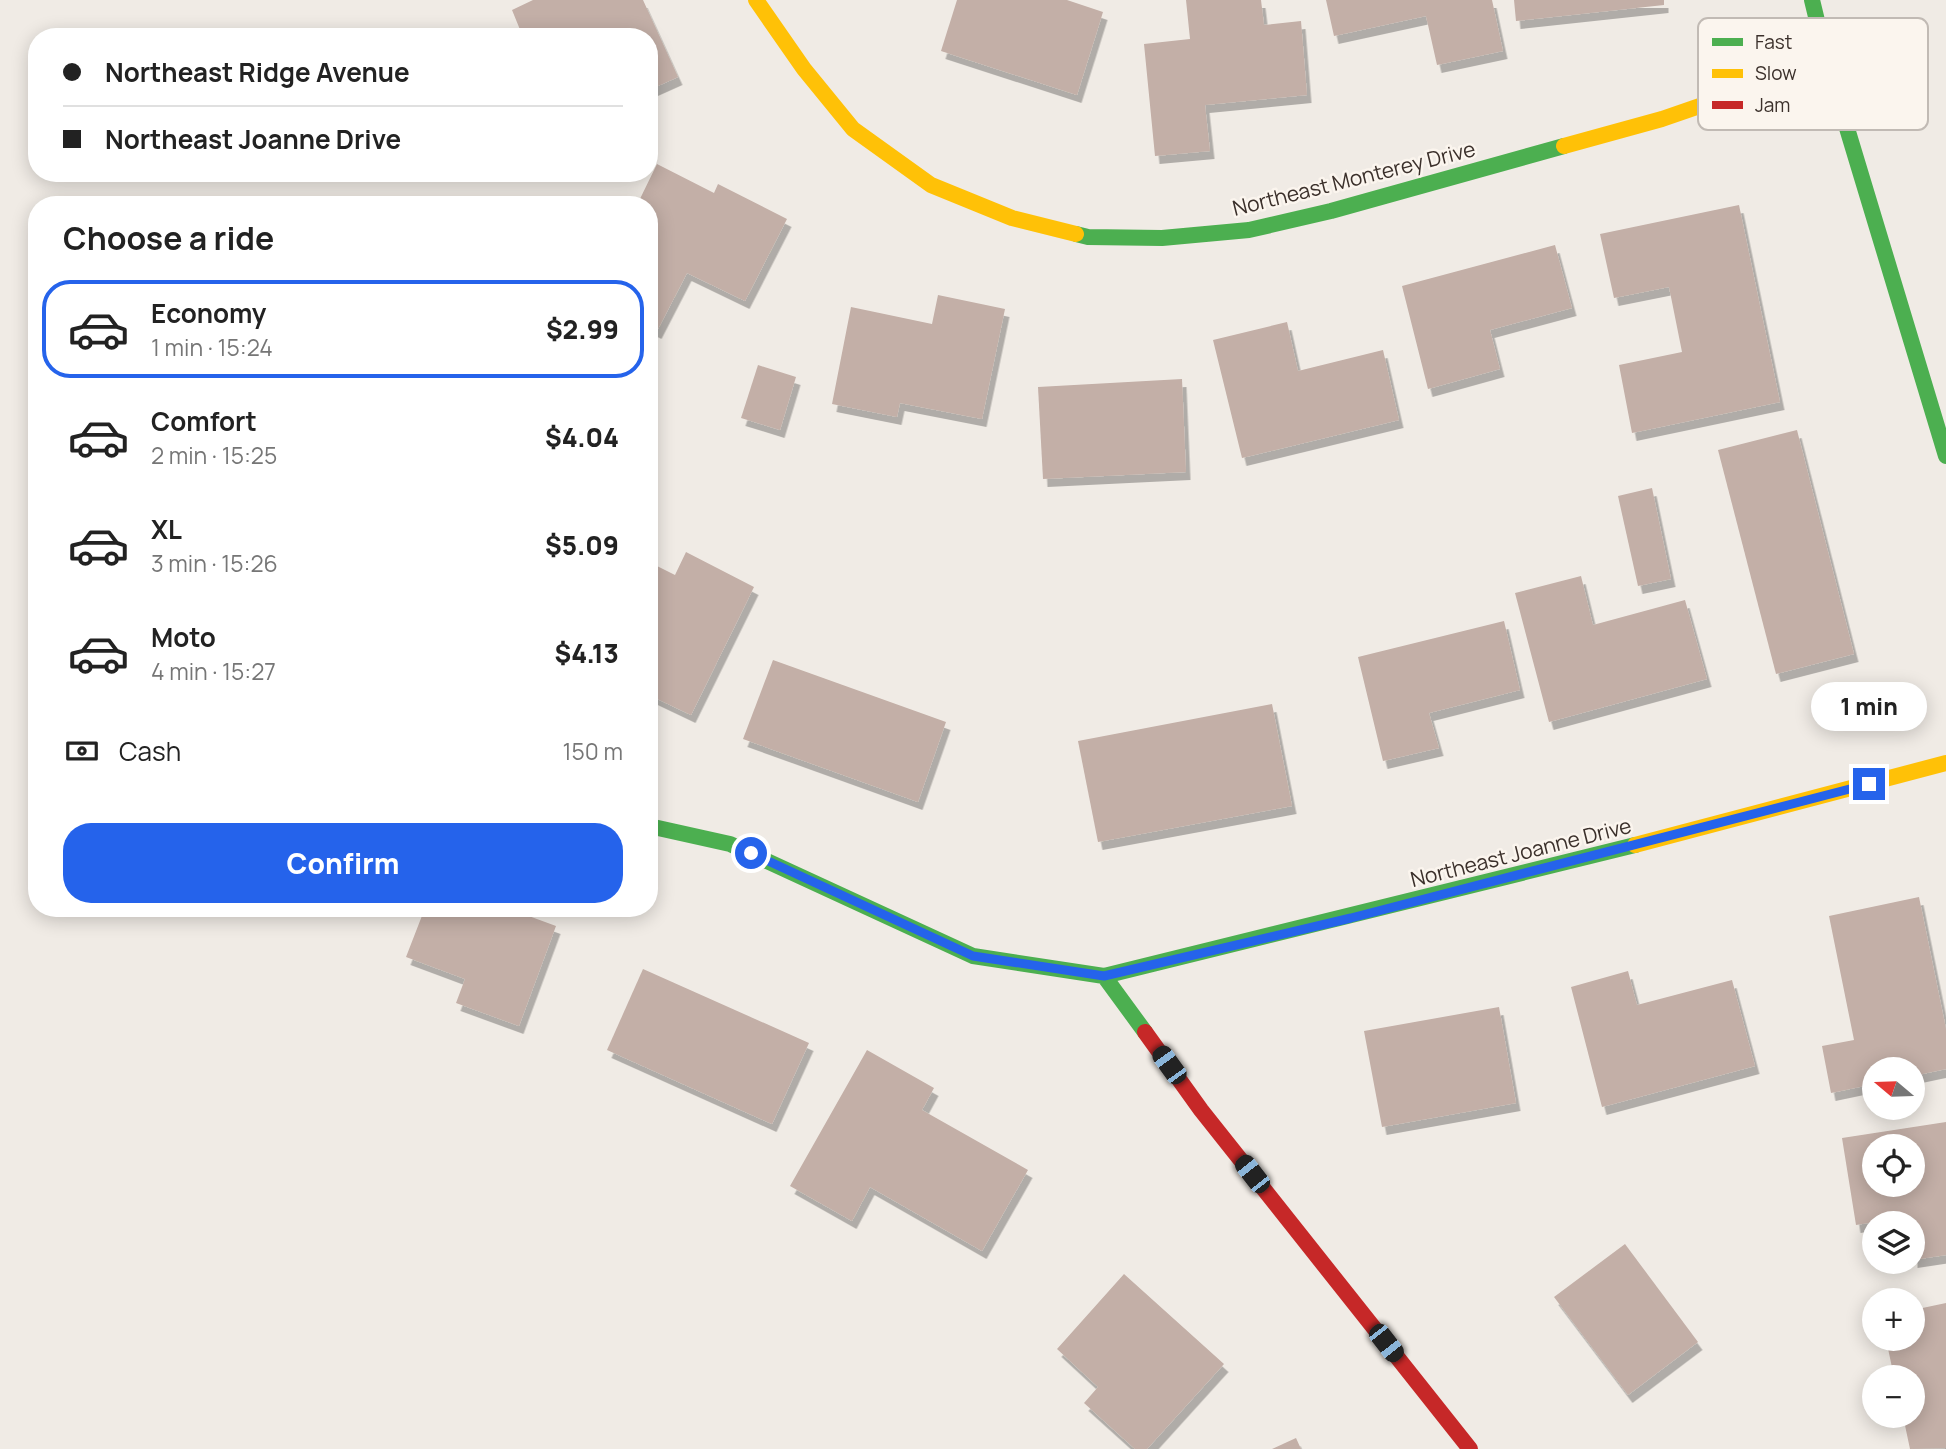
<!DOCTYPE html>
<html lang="en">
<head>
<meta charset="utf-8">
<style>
	:root { --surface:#fff; --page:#f6f6f6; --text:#222; --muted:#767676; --line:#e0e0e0; --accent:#2563eb }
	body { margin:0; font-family:Manrope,sans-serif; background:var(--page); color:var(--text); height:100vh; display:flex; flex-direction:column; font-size:26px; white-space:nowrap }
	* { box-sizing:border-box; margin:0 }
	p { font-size:23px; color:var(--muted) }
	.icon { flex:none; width:38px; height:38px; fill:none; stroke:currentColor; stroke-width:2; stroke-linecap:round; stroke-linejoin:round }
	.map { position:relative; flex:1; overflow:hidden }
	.drawer { position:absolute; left:28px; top:196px; width:630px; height:721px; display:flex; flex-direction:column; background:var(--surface); border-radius:28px; box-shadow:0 4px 18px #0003 }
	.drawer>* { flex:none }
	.top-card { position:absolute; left:28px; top:28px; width:630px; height:154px; border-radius:28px; box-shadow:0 4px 18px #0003; display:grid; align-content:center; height:154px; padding:0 35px; background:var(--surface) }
	.needle { width:46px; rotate:289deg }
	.tools { position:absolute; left:1862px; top:1057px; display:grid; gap:14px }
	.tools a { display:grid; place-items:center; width:63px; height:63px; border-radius:50%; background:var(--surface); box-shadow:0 4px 18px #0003; font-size:35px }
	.end { position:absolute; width:32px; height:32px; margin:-16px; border:9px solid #2563eb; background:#fff; box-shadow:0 0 0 4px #fff }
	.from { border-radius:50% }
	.bubble { position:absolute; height:49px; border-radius:24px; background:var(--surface); box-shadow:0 4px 18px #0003; font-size:23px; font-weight:800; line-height:49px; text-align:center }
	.car { position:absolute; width:21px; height:42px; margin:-21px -10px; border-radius:9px; box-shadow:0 0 5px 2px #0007; background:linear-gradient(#222 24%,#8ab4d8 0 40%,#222 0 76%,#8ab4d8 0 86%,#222 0) }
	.top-card b { display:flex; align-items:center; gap:24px; height:66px; font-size:26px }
	.top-card b+b { border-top:2px solid var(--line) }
	.top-card i { width:18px; height:18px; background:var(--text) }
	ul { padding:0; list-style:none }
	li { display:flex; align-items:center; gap:21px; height:98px; margin:0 14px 10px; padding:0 21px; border:4px solid transparent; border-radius:28px }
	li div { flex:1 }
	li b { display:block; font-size:26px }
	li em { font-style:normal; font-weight:800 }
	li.active { border-color:var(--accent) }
	li>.icon { width:63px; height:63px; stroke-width:1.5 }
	h2 { padding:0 35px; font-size:32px; line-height:84px }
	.pay { display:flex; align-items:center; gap:18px; height:77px; padding:0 35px; font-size:26px }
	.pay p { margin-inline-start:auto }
	.cta { display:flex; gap:14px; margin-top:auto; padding:14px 35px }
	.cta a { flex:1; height:80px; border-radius:28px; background:var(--accent); color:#fff; font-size:28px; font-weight:800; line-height:80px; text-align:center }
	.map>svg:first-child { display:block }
</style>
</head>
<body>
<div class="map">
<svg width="1946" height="1449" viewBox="0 0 1946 1449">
	<defs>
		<filter id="shadow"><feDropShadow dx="4.5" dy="8" stdDeviation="0" flood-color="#0004"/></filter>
	</defs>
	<rect width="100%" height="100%" fill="#f0ebe5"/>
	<g fill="#c3afa7" fill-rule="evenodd" filter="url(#shadow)">
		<polygon points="533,0 643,0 678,77 649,90 649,37 523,37 512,10"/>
		<polygon points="957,0 1067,0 1103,12 1077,95 941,51"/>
		<polygon points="1186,0 1261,0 1264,25 1301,21 1307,95 1205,105 1210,151 1155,156 1144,44 1190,39"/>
		<polygon points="1326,0 1492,0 1503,51 1437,65 1426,16 1334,36"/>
		<polygon points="1514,0 1664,0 1664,5 1516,21"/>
		<polygon points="657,164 714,193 718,184 787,219 745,301 687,273 657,331 649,327 649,205 637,205"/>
		<polygon points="1739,205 1780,402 1632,433 1619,365 1682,352 1669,287 1614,298 1600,234"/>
		<polygon points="1555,245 1572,308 1490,330 1500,369 1428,389 1402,286"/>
		<polygon points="938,295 1005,309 982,419 900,403 897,417 832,404 851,307 932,324"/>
		<polygon points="1287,322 1298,371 1383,350 1399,420 1242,458 1213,340"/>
		<polygon points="758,365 796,377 780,430 741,418"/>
		<polygon points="1182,379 1186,472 1043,479 1038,387"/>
		<polygon points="1797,430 1854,654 1776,674 1718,450"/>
		<polygon points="1652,488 1671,579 1638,586 1618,496"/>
		<polygon points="686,552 754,587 691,715 649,695 649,562 675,575"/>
		<polygon points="1581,576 1593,625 1685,600 1707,679 1549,722 1515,593"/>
		<polygon points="1504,621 1520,690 1429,713 1439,748 1383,761 1358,657"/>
		<polygon points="773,660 946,722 918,802 743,739"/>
		<polygon points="1272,704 1292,806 1098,842 1078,741"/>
		<polygon points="1919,897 1946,1029 1946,1069 1913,1076 1913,1069 1874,1069 1874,1084 1831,1093 1822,1046 1854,1040 1829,916"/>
		<polygon points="425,908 507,908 556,926 519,1026 456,1003 465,979 406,957"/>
		<polygon points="643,969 809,1043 772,1124 607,1050"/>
		<polygon points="1628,971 1637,1005 1732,980 1755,1066 1602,1107 1571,987"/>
		<polygon points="1499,1007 1516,1103 1382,1127 1364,1031"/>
		<polygon points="867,1050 934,1088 922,1110 1028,1170 982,1251 870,1187 852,1221 790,1186"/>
		<path d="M1946,1122V1255L1913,1260V1223H1887L1886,1220L1856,1225L1842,1138ZM1874,1146H1913V1185H1874Z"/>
		<polygon points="1625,1244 1698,1342 1628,1395 1554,1297"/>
		<polygon points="1124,1274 1224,1364 1147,1449 1135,1449 1084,1403 1098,1387 1057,1349"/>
		<polygon points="1946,1303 1946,1448 1910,1449 1903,1416 1913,1416 1913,1377 1894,1377 1886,1339 1913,1339 1913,1310"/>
		<polygon points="1296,1438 1301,1449 1272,1449"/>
	</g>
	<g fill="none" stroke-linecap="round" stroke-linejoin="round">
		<g stroke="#4caf50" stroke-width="16">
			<polyline points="1812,0 1827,62 1946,456"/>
			<polyline points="1076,234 1088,237 1162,238 1249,230 1331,211 1564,146"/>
			<polyline points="649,826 730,844 973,956 1104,976 1145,1032"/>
			<polyline points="1104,976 1635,845"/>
		</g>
		<g stroke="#ffc107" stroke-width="16">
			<polyline points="756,0 804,69 853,129 931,185 1012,218 1076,234"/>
			<polyline points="1564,146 1662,119 1827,62"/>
			<polyline points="1635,845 1946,763"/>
		</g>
		<polyline stroke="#c62828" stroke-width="16" points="1145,1032 1201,1110 1470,1449"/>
	</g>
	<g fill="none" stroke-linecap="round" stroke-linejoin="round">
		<polyline stroke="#2563eb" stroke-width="9" points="751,853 973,956 1104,976 1351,918 1869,784"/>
	</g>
	<g text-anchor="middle" stroke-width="5" stroke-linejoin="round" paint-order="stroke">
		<g font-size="21" fill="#3b302b" stroke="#fbf5ee">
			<text transform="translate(1354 179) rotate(-14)" y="7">Northeast Monterey Drive</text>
			<text transform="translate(1521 853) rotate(-14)" y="7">Northeast Joanne Drive</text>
		</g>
	</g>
	<rect x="1698" y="18" width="230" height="112" rx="10" fill="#fbf5ee" stroke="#c1bab4" stroke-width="2"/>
	<rect x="1712" y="38" width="31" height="8" fill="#4caf50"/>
	<rect x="1712" y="69" width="31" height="9" fill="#ffc107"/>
	<rect x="1712" y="101" width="31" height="8" fill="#c62828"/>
	<g font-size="19" fill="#3b302b">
		<text x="1755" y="49">Fast</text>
		<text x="1755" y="80">Slow</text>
		<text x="1755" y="112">Jam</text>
	</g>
</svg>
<div class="tools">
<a><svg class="needle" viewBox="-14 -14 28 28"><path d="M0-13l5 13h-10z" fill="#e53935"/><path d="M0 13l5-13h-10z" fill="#767676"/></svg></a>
<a><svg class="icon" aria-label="locate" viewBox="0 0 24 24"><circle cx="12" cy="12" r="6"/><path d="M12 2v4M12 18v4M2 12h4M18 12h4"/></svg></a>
<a><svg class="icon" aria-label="layers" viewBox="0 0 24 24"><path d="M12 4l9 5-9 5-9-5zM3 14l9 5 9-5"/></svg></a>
<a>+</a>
<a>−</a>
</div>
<i class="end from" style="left:751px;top:853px"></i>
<i class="end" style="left:1869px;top:784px"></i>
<div class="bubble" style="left:1811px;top:682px;width:116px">1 min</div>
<i class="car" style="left:1169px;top:1065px;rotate:324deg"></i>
<i class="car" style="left:1252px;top:1174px;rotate:322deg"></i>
<i class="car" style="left:1386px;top:1343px;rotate:142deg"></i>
<div class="top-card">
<b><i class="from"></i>Northeast Ridge Avenue</b>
<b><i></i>Northeast Joanne Drive</b>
</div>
<section class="drawer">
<h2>Choose a ride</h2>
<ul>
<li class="active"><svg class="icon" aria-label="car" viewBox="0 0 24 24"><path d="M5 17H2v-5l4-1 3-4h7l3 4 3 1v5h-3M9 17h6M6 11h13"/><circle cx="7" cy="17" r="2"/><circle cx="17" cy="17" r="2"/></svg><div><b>Economy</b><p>1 min · 15:24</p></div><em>$2.99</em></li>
<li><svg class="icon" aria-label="car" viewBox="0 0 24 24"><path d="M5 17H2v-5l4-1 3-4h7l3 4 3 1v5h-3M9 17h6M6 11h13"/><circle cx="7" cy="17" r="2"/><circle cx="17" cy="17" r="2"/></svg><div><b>Comfort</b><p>2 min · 15:25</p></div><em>$4.04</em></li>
<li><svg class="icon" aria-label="car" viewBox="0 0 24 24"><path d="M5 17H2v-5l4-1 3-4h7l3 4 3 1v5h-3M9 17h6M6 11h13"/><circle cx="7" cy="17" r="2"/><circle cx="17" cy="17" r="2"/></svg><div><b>XL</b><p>3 min · 15:26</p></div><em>$5.09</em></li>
<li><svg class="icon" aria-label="car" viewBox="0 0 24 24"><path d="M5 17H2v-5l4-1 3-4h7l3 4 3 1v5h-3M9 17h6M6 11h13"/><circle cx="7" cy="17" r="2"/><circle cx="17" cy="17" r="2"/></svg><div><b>Moto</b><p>4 min · 15:27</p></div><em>$4.13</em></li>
</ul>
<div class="pay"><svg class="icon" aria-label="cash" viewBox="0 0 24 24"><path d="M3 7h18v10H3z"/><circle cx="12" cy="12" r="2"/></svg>Cash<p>150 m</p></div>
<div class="cta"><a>Confirm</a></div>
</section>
</div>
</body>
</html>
